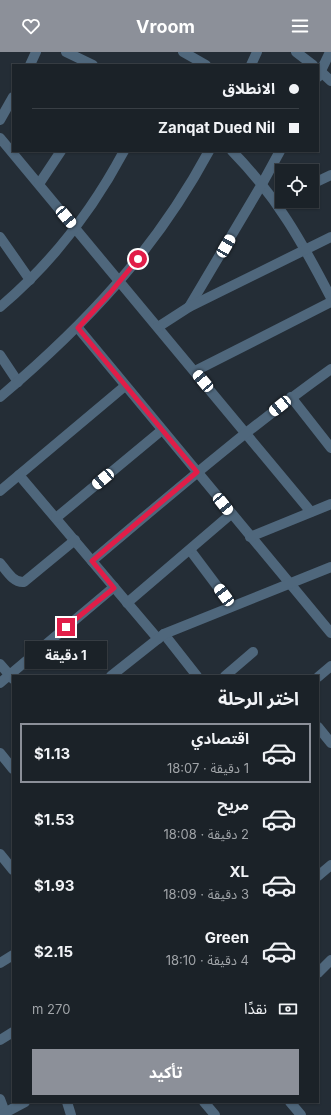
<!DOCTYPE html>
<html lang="ar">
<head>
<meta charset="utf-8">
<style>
	:root { --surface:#1b2228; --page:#282f34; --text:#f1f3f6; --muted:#a0a4a8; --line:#393f45; --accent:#8c9099 }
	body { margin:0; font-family:Inter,"Noto Sans Arabic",sans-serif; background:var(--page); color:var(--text); direction:rtl; height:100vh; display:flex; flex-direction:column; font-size:15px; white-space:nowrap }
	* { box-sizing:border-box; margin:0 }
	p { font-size:13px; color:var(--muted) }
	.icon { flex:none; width:22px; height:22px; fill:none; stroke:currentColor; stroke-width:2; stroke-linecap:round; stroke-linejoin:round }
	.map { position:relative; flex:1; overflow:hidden; direction:ltr }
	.panel { position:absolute; left:12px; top:623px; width:307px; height:428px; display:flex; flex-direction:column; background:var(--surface); border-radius:0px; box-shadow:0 1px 3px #0004,0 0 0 1px var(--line); direction:rtl }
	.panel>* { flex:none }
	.top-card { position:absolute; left:12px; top:12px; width:307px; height:88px; border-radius:0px; box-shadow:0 1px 3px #0004,0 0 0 1px var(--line); direction:rtl; display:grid; align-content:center; height:88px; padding:0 20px; background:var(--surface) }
	.tools { position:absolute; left:275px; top:112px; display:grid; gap:8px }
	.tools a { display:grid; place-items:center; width:44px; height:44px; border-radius:0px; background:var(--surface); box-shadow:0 1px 3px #0004,0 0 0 1px var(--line); font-size:20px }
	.end { position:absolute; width:18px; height:18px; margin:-9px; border:5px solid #e11d48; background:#fff; box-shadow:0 0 0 2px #fff }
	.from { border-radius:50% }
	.bubble { position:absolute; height:28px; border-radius:0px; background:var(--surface); box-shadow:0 1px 3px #0004,0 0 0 1px var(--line); font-size:13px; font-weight:700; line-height:28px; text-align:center; direction:rtl }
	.car { position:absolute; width:12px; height:24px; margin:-12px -6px; border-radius:5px; box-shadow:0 0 3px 1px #0007; background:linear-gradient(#fff 24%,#345 0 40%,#fff 0 76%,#345 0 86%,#fff 0) }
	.top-card b { display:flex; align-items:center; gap:14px; height:38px; font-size:15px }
	.top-card b+b { border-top:1px solid var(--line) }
	.top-card i { width:10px; height:10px; background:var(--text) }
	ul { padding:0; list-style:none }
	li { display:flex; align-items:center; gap:12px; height:60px; margin:0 8px 6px; padding:0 12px; border:2px solid transparent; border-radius:0px }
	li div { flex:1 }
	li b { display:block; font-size:15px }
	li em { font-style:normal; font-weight:700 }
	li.on { border-color:var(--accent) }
	li>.icon { width:36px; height:36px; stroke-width:1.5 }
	h2 { padding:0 20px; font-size:18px; line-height:48px }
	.pay { display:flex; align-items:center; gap:10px; height:44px; padding:0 20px; font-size:15px }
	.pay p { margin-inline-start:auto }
	.cta { display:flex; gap:8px; margin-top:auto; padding:8px 20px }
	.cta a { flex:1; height:46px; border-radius:0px; background:var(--accent); color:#fff; font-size:16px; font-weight:700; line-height:46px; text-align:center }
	header { display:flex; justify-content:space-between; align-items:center; height:52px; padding:0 20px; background:var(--accent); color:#fff; font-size:18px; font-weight:700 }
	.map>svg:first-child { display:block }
</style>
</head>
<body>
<header><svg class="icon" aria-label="menu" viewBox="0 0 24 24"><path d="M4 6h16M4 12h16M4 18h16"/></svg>Vroom<svg class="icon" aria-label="heart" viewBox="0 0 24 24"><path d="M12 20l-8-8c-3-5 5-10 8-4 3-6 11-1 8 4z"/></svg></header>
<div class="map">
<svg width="331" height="1063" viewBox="0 0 331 1063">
	<rect width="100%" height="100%" fill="#242d36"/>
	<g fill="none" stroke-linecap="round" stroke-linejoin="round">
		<g stroke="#4f677c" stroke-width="10">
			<polyline points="66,0 93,13"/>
			<polyline points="183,0 206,13"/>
			<polyline points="296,0 313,13"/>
			<polyline points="30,13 36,0"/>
			<polyline points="251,13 257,0"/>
			<polyline points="318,17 331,29"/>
			<polyline points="318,25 330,0"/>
			<polyline points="0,68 13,45"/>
			<polyline points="0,86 311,460"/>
			<path d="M232,99C277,145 302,190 331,246"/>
			<polyline points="39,132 61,99"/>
			<polyline points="312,132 331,123"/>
			<polyline points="0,185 30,228"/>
			<path d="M0,255C52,211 92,159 124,99"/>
			<polyline points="189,255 262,132 280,99"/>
			<polyline points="158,275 189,255 331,185"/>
			<polyline points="78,276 331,581"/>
			<polyline points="0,303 18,330"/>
			<polyline points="195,319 331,250"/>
			<path d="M0,345C86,272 155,199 209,99"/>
			<polyline points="291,345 331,396"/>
			<polyline points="19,423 158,587"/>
			<polyline points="0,439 125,334"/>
			<polyline points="56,466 162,378"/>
			<polyline points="250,485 331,452"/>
			<polyline points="190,498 232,554"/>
			<path d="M92,509C170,443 248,376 331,317"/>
			<path d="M0,511C6,518 13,531 24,530L75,488"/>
			<polyline points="127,551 231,462"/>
			<polyline points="164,582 197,624"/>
			<polyline points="0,612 13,627"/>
			<polyline points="111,624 164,582 331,515"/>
			<polyline points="225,624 253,600"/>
			<polyline points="318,625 331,614"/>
			<polyline points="0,631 114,535"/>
			<polyline points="318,675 331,691"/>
			<polyline points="0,701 13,717"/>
			<polyline points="0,802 13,818"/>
			<polyline points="318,824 331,813"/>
			<polyline points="0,911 13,903"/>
			<polyline points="318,921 331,908"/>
			<polyline points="0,988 13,980"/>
			<polyline points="0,1047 6,1063"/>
			<polyline points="67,1050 71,1063"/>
			<polyline points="204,1050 215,1063"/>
			<polyline points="290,1050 301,1063"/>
			<polyline points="1,1063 25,1050"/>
		</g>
	</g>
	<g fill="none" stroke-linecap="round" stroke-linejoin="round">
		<polyline stroke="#e11d48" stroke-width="5" points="66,575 114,536 92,509 197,420 78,276 110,241 138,207"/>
	</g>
</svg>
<div class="tools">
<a><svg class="icon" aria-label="locate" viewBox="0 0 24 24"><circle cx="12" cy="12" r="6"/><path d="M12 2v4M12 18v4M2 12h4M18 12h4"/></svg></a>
</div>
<i class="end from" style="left:138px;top:207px"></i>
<i class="end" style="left:66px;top:575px"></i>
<div class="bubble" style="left:25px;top:589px;width:82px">1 دقيقة</div>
<i class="car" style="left:66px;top:165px;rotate:140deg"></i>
<i class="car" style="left:226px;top:194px;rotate:30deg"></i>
<i class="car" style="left:203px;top:329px;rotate:320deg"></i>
<i class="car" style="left:280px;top:354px;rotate:231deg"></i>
<i class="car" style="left:103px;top:427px;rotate:230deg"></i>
<i class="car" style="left:223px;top:452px;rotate:141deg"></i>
<i class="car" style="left:224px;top:543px;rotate:323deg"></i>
<div class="top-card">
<b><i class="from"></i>الانطلاق</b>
<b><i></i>Zanqat Dued Nil</b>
</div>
<section class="panel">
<h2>اختر الرحلة</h2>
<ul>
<li class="on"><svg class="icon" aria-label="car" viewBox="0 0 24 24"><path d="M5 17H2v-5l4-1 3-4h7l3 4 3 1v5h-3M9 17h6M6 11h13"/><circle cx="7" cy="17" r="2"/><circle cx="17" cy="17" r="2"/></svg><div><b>اقتصادي</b><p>1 دقيقة · 18:07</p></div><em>$1.13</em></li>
<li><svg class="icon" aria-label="car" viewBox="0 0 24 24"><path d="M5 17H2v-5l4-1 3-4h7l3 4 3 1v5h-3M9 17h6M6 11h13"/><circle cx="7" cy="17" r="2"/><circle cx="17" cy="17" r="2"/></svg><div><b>مريح</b><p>2 دقيقة · 18:08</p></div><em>$1.53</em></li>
<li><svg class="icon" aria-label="car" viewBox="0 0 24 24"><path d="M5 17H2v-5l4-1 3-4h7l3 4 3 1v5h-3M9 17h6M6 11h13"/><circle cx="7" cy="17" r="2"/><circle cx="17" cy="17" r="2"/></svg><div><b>XL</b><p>3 دقيقة · 18:09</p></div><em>$1.93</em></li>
<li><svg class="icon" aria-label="car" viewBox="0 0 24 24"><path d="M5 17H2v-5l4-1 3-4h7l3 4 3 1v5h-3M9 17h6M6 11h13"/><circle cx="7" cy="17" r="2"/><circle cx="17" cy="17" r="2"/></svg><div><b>Green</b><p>4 دقيقة · 18:10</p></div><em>$2.15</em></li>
</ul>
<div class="pay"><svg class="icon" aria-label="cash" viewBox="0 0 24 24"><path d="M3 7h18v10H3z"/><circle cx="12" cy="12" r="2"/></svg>نقدًا<p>270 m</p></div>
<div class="cta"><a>تأكيد</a></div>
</section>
</div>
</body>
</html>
